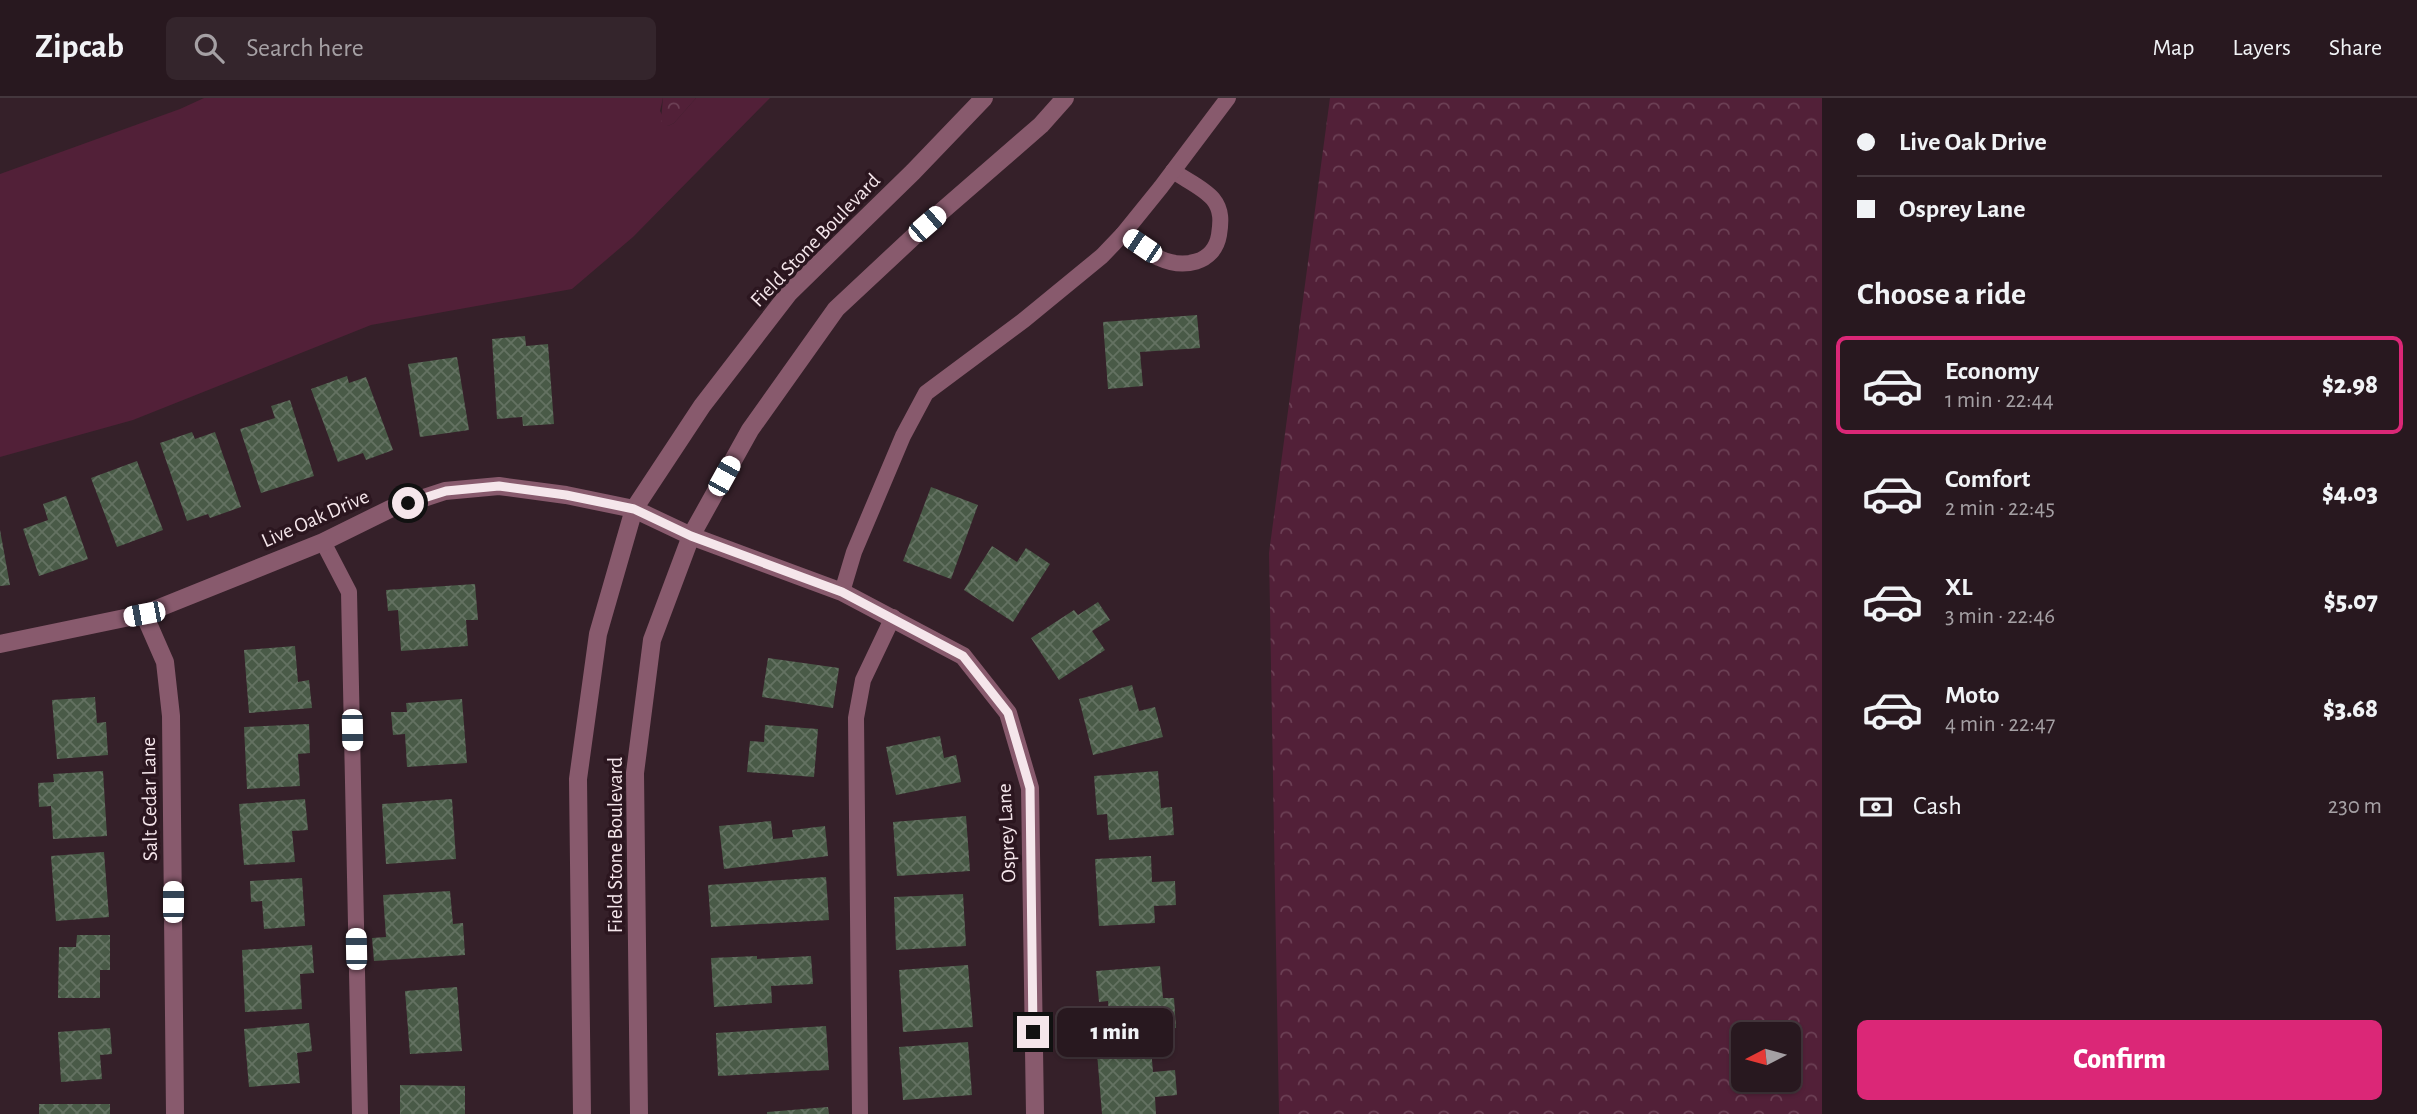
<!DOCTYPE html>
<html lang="en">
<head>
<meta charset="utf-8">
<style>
	:root { --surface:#28181f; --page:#34252c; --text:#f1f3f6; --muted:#a5a0a4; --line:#44373d; --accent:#db2777 }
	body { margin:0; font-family:"Alegreya Sans",sans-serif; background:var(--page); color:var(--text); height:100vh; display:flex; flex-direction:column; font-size:26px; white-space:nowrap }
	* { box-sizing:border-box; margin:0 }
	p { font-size:23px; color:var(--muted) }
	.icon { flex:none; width:38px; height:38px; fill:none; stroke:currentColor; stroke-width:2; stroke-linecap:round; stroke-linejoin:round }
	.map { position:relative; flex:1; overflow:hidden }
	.drawer { display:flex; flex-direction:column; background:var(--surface); width:595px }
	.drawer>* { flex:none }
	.top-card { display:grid; align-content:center; height:154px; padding:0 35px; background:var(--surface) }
	.needle { width:46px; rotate:264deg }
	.fabs { position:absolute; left:1731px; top:924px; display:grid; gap:14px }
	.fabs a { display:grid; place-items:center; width:70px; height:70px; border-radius:10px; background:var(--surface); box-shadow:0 2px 5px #0004,0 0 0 2px var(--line); font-size:35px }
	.end { position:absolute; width:32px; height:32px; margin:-16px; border:9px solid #f5e6eb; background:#111; box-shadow:0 0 0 4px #111 }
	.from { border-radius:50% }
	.bubble { position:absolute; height:49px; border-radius:10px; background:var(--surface); box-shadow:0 2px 5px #0004,0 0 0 2px var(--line); font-size:23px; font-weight:800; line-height:49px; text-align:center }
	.car { position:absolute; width:21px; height:42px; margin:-21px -10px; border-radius:9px; box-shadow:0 0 5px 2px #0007; background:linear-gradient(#fff 24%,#345 0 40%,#fff 0 76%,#345 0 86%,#fff 0) }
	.top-card b { display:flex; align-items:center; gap:24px; height:66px; font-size:26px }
	.top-card b+b { border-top:2px solid var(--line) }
	.top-card i { width:18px; height:18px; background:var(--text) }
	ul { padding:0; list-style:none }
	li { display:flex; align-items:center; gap:21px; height:98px; margin:0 14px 10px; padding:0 21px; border:4px solid transparent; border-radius:10px }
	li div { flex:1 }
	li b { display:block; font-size:26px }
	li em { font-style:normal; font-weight:800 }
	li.active { border-color:var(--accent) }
	li>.icon { width:63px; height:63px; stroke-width:1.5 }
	h2 { padding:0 35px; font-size:32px; line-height:84px }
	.pay { display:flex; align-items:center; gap:18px; height:77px; padding:0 35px; font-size:26px }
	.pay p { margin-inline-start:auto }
	.action { display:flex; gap:14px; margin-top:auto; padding:14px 35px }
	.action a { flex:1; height:80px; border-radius:10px; background:var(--accent); color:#fff; font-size:28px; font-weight:800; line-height:80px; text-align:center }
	header { display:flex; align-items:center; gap:42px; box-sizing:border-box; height:98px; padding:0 35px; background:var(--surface); border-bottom:2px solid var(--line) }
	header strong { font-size:33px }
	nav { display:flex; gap:38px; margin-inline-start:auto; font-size:24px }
	.search { width:490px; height:63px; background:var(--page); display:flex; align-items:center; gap:18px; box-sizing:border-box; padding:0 24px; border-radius:10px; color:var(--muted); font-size:26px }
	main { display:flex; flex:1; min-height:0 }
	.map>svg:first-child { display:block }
</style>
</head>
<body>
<header>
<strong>Zipcab</strong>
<div class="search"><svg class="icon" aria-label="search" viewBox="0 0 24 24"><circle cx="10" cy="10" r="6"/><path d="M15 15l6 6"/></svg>Search here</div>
<nav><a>Map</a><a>Layers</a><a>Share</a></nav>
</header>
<main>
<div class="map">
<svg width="1822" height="1016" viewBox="0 0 1822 1016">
	<defs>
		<pattern id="forest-crowns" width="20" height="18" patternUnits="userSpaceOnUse" patternTransform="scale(1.75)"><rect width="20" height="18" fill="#522038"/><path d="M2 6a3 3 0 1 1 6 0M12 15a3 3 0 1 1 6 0" fill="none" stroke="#6c4055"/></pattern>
		<pattern id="building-cross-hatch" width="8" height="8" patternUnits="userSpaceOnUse" patternTransform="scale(1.75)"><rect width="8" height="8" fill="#495a47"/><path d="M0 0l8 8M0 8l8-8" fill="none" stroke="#647262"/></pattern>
	</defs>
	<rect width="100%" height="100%" fill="#352029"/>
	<polygon fill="#522038" points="204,0 663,0 660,13 668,28 674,25 696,0 770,0 633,139 572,191 371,227 133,322 0,359 0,76 180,11"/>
	<g fill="url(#forest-crowns)" fill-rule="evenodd">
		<polygon points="663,0 696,0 674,25 668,28 661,23"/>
		<path d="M1330,0H1822V1016H1279L1269,455ZM1788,936V982H1743V936Z"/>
	</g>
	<g fill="url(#building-cross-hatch)">
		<polygon points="1197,217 1200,250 1140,254 1143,288 1108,291 1103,224"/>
		<polygon points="525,238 526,248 548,246 554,326 523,328 522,319 497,321 492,241"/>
		<polygon points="457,259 469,332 420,339 408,266"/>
		<polygon points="347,278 349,285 366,279 393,352 366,362 363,355 338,364 311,291"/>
		<polygon points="290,302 314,378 261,395 240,331 275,320 271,308"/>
		<polygon points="192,334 195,341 215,334 241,409 210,420 208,416 187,423 160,345"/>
		<polygon points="137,363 163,432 117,449 91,380"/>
		<polygon points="931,389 978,407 951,481 903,463"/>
		<polygon points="66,398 88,461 39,478 23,431 48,422 43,406"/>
		<polygon points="0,432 10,487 0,488"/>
		<polygon points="992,448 1017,464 1026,450 1050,466 1013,524 964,492"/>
		<polygon points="475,486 478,522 466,522 468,548 401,553 398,512 388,513 386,492"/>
		<polygon points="1098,504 1110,522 1092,533 1105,552 1059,582 1031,540 1074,512 1078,517"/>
		<polygon points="295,548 298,584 309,582 312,610 249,615 244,552"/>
		<polygon points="768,560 839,570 833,610 762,599"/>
		<polygon points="1132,587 1139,613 1155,609 1163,639 1093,657 1079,601"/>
		<polygon points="95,599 97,625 106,624 108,657 57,661 52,602"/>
		<polygon points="462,601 467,665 407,669 405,636 393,637 391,614 407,614 406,605"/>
		<polygon points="309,626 310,655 298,656 300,688 247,691 244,629"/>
		<polygon points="765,627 818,631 814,679 747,674 750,643 764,644"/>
		<polygon points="940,638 944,660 956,657 961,684 896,697 886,649"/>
		<polygon points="103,673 107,738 53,741 51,708 39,709 38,685 54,684 53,676"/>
		<polygon points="1158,673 1161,710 1172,709 1174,737 1109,742 1107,716 1097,717 1094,678"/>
		<polygon points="305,701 308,732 292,733 295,764 244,767 239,706"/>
		<polygon points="452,701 456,761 386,766 382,706"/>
		<polygon points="966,718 970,773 897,778 893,724"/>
		<polygon points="771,723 773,741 793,739 792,732 825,728 828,758 724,771 719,728"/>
		<polygon points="104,754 109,819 56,823 51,758"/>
		<polygon points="1151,758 1152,784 1175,783 1176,807 1154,808 1155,825 1099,828 1095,761"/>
		<polygon points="826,779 829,822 711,829 708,787"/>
		<polygon points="302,780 305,828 264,831 262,803 251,804 250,783"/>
		<polygon points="450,793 453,826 463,825 465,857 374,863 372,840 386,839 383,797"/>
		<polygon points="963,796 966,848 896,852 894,799"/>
		<polygon points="77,837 110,837 110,872 100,872 100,900 58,900 59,849 76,849"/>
		<polygon points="312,847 314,875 300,876 302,911 245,914 242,852"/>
		<polygon points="757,858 757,861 811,858 813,886 771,888 772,905 714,909 711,860"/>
		<polygon points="968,867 973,929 903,934 899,872"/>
		<polygon points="1160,868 1163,900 1174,900 1176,930 1110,935 1108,903 1099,904 1096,873"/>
		<polygon points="457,889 462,953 410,956 405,893"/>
		<polygon points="309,925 312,953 297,955 300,985 249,989 244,931"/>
		<polygon points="826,928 829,972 718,978 716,935"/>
		<polygon points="110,930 112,956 100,957 102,981 61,984 58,934"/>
		<polygon points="968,944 972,997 903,1002 899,949"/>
		<polygon points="1151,950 1153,974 1175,972 1177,997 1155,999 1156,1016 1102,1016 1097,955"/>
		<polygon points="400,987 465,988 465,1016 400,1016"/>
		<rect x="39" y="1006" width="71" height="10"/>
		<polygon points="828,1009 829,1016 767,1016 767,1014"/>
	</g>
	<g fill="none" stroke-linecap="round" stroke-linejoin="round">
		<g stroke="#885a6d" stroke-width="16">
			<path d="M1123,136C1135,144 1147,155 1159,160C1183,171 1214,166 1219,137C1221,124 1222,112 1213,101C1204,90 1186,82 1173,73"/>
			<polyline points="323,444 349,494 360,1016"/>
			<polyline points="842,494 854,454 903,338 926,295 1024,222 1102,158 1123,136 1161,89 1228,0"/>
			<polyline points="860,1016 856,620 863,582 893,519"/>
		</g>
		<g stroke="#885a6d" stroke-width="18">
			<polyline points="144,516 165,564 171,618 175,1016"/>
			<polyline points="0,546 144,516 323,444 390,411 445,393 499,388 566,397 634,411 691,438 842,494 963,558 1008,615 1030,690 1035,1016"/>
			<polyline points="582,1016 578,681 598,536 634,411 702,308 789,195 913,74 984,0"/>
			<polyline points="639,1016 635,675 652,542 691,438 750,332 836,211 927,126 1041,27 1065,0"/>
		</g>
	</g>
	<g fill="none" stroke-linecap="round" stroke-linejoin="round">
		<polyline stroke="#f5e6eb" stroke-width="9" points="408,405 446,393 499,388 566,397 634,411 691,438 842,494 963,558 1008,615 1030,690 1033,934"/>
	</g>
	<g text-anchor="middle" stroke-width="7" stroke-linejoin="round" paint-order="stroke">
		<g font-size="21" fill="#f5e6eb" stroke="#2b161f">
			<text transform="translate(815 142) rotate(-46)" y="7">Field Stone Boulevard</text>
			<text transform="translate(315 420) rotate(-24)" y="7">Live Oak Drive</text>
			<text transform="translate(149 701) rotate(-91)" y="7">Salt Cedar Lane</text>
			<text transform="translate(1006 735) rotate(-93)" y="7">Osprey Lane</text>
			<text transform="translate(615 747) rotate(-90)" y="7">Field Stone Boulevard</text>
		</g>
	</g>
</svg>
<div class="fabs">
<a><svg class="needle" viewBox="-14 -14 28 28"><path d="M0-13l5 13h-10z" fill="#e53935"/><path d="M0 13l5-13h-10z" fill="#a5a0a4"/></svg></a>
</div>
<i class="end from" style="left:408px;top:405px"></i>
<i class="end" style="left:1033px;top:934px"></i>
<div class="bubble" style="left:1057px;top:910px;width:116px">1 min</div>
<i class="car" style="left:927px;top:126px;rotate:49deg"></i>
<i class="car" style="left:1142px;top:148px;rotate:304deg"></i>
<i class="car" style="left:724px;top:378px;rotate:29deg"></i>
<i class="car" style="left:144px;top:516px;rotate:259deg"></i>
<i class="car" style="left:352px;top:632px;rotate:179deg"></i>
<i class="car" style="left:173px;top:804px;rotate:0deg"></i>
<i class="car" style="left:356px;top:851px;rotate:359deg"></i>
</div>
<section class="drawer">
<div class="top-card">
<b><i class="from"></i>Live Oak Drive</b>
<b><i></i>Osprey Lane</b>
</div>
<h2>Choose a ride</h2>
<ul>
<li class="active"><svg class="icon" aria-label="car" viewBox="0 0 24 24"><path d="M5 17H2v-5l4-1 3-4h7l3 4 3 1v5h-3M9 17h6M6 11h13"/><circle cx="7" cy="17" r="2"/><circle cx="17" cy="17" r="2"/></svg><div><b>Economy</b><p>1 min · 22:44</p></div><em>$2.98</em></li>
<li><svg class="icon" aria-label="car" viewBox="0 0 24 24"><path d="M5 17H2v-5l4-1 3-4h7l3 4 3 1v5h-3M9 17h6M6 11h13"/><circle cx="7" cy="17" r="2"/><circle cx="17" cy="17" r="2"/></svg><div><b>Comfort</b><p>2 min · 22:45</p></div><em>$4.03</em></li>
<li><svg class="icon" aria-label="car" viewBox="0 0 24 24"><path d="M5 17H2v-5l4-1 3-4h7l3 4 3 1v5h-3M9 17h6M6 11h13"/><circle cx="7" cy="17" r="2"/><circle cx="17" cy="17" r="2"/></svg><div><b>XL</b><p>3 min · 22:46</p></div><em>$5.07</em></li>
<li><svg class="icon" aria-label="car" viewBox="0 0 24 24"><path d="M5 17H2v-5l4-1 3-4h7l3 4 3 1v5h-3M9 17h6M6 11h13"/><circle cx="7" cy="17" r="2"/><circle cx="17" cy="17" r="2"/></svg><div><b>Moto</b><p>4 min · 22:47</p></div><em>$3.68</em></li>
</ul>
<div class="pay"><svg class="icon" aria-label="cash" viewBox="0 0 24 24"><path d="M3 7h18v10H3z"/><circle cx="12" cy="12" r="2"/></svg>Cash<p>230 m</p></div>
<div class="action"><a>Confirm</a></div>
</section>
</main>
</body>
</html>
